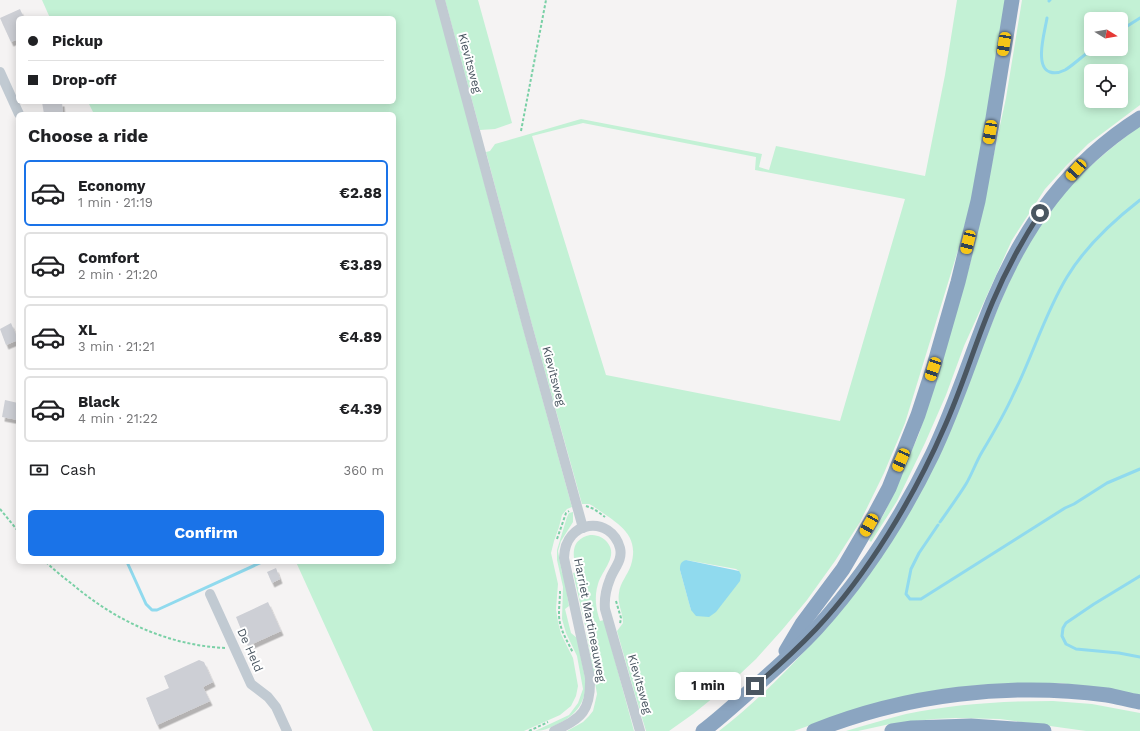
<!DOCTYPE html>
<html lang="en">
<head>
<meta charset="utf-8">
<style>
	:root { --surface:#fff; --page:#f2f2f2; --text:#202124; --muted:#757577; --line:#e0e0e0; --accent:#1a73e8 }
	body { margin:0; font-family:"Work Sans",sans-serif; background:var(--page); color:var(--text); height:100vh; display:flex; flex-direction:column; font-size:15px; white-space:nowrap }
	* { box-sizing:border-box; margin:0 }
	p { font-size:13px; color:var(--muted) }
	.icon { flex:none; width:22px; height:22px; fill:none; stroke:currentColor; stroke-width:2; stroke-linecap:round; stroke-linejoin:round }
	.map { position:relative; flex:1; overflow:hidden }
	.panel { position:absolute; left:16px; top:112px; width:380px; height:452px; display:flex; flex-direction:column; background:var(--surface); border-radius:6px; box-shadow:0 2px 10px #0003 }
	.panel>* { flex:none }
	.banner { position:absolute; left:16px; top:16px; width:380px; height:88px; border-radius:6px; box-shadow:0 2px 10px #0003; display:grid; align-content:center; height:88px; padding:0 12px; background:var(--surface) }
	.needle { width:26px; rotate:101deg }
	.buttons { position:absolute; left:1084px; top:12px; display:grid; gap:8px }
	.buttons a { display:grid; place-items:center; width:44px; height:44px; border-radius:6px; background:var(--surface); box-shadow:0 2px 10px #0003; font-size:20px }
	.end { position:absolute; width:18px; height:18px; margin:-9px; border:5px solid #4a5661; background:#fff; box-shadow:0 0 0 2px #fff }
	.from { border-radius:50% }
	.bubble { position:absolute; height:28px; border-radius:6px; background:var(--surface); box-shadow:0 2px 10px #0003; font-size:13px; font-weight:700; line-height:28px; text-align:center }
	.car { position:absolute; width:12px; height:24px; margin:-12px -6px; border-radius:5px; box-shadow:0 0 3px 1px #0007; background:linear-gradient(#f5c518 24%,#345 0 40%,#f5c518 0 76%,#345 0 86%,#f5c518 0) }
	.banner b { display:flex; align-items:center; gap:14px; height:38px; font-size:15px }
	.banner b+b { border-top:1px solid var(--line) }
	.banner i { width:10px; height:10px; background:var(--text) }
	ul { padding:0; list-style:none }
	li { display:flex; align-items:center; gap:12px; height:66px; margin:0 8px 6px; padding:0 4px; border:2px solid var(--line); border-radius:6px }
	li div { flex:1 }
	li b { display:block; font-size:15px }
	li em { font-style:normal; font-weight:700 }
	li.active { border-color:var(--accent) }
	li>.icon { width:36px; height:36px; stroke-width:1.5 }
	h2 { padding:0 12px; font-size:18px; line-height:48px }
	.pay { display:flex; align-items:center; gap:10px; height:44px; padding:0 12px; font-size:15px }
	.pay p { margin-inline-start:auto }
	.cta { display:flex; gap:8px; margin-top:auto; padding:8px 12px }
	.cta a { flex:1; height:46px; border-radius:6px; background:var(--accent); color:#fff; font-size:16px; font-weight:700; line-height:46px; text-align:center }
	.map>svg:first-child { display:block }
</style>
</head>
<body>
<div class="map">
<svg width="1140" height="731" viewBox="0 0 1140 731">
	<defs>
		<filter id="shadow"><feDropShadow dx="2.5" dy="4.5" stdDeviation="0" flood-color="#0004"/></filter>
	</defs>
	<rect width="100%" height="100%" fill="#f5f3f3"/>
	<g fill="#c3f1d5" fill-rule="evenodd">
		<polygon points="42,0 436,0 515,299 572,507 567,509 562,515 559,527 554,541 551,553 558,584 556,609 558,622 561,634 573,658 578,686 576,696 571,706 560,715 524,731 373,731 296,562 394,562 394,114 94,114 88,102 394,102 394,18 50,18"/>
		<polygon points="445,0 478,0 512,123 495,129 480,130"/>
		<path d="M957,0H1007L971,202L959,247L905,423L884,473L860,522L835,561L807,600L782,630L756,659L724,689L693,714L669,731H646L634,691L617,631L623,623C623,612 617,604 619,593C620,582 628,575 631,565C641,532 614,522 593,506L589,504H582L524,296L486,152L490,151L495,144L581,119L762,154L759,167L769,170L776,146L925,176L945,75ZM583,123L756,157L755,170L905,199L840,421L606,375L532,136ZM686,560L736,569L739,571L691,610L680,570Z"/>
		<path d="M1022,0H1140V105L1088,144L1066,166L1045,189L1012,240L964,346L946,395L925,443L897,501L871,542L869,540L885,512L919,434L970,264L1006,98ZM1091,19H1121V49H1091ZM1091,71H1121V101H1091Z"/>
		<path d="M1140,126V695L1094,687L1059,683H1019L981,685L937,690L819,722L794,731H719C769,692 812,645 852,597L990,328C1009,280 1030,231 1065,192C1087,167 1113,146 1140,126Z"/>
		<path d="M573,512V522L561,541L558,551L562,573L564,575L569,606L565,609L571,633L577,638L585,678C588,701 576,716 556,725C549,728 543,731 535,731L569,715L578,703L583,689L577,656L566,633L562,619L563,587L557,560V550L567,517L569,513Z"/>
		<path d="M590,535C596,535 602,536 607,542C619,556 602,570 598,584C594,597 596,609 600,621L604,620L634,731H567L583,722L589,716L593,711L597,694L585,625L573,573L577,572C573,556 569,540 590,535Z"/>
		<path d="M1053,701L1092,704L1140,713V731H1086L1000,719L955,718L934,719L890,724L858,731H846C866,725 886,719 906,714C956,704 1002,701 1053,701Z"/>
	</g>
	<path fill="#90daee" d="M686,560L739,571L741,575L740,581L716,612L709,617L696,616L691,610L689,603L680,570C680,565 680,562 686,560Z"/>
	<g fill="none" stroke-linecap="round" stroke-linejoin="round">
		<g stroke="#90daee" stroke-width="3">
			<polyline points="1049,1 1050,0"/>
			<path d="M1047,18C1045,31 1034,67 1050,72C1055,74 1061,72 1065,70C1075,64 1083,55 1093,49"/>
			<polyline points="1121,30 1140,18"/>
			<path d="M940,522C949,509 958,497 966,484C972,474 976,462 982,452C994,432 1005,413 1014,393C1033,355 1045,313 1067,277C1085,247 1113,221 1140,200"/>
			<polyline points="938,525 919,553 911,569 906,594 910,599 921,599 1065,508 1074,504 1107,483 1140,469"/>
			<polyline points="127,562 146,604 152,610 157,610 262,562"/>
			<polyline points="1140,576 1094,604 1066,623 1063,628 1062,636 1066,644 1076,649 1119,653 1140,657"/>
		</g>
	</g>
	<g fill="#cdcfd5" filter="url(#shadow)">
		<polygon points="20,9 24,18 18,18 18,39 11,42 0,18"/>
		<polygon points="42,102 62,102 63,114 44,114"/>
		<polygon points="11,323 18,340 6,345 0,329"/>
		<polygon points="5,400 18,403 18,420 2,417"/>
		<polygon points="276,568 280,579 272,583 267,572"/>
		<polygon points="268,602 281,631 248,646 236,617"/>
		<polygon points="199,660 204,662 213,682 203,687 210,701 157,725 146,698 169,688 164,676"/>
	</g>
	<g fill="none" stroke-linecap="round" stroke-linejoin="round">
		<g stroke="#7ad0a6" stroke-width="2" stroke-dasharray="3 2" stroke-linecap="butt">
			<polyline points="521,131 546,0"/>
			<polyline points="586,506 594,509 605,517"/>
			<polyline points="0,509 18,531"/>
			<polyline points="557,539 566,513 569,511"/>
			<path d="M46,562C54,570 63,577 72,584C116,621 167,645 225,648"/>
			<path d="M560,591C560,598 559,606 559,614C559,629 567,640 573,653"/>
			<polyline points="616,601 621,618 620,624"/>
			<polyline points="529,731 548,722"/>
		</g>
		<g stroke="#c1cad2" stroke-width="10">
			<polyline points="440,0 527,325 583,528"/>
			<polyline points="0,72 19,114"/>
			<polyline points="210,594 251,684 268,697 276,707 287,731"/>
			<path d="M554,731C582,719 591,710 590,678L564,558C565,519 611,515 620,548C623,560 614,568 610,579C606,589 604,598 605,609L640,731"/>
		</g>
		<g stroke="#8ba5c1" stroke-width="15">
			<polyline points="786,651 802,624 843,569 874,516 889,488 918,415 933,369 958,282 978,201 993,118 1012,0"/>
			<path d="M703,731C719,719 734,705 750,691C773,671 796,651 817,628C863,577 902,517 932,455C956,405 972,352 993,301C1025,225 1069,163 1140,118"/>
			<path d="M814,731C906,694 1010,682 1107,695C1118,697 1129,700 1140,702"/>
			<polyline points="892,731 912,728 971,726 1044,731"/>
		</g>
	</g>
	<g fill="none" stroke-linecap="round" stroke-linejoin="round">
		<path stroke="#4a5661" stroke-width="5" d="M755,686C776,668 797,649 816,629C868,574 914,497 944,428C963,386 975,343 993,301C1006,270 1022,241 1040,213"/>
	</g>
	<g text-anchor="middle" stroke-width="4" stroke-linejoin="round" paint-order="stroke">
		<g font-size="12" fill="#4a5661" stroke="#fff">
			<text transform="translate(470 63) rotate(75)" y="4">Kievitsweg</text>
			<text transform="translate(554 376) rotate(75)" y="4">Kievitsweg</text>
			<text transform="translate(590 620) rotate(79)" y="4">Harriet Martineauweg</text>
			<text transform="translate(250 650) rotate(66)" y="4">De Held</text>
			<text transform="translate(640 684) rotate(74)" y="4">Kievitsweg</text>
		</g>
	</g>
</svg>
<div class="buttons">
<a><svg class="needle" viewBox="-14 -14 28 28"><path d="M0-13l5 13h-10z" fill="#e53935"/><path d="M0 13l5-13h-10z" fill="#757577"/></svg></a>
<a><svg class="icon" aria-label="locate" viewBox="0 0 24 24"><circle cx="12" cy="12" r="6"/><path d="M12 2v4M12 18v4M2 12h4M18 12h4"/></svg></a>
</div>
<i class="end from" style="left:1040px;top:213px"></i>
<i class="end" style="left:755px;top:686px"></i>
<div class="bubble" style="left:675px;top:672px;width:66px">1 min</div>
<i class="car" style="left:1004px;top:44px;rotate:189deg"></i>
<i class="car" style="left:990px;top:132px;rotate:190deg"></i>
<i class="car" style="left:1076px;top:170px;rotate:222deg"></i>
<i class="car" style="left:968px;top:242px;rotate:194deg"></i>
<i class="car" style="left:933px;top:369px;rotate:198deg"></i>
<i class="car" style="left:901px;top:460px;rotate:204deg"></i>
<i class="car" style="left:869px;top:525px;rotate:210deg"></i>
<div class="banner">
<b><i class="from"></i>Pickup</b>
<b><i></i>Drop-off</b>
</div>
<section class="panel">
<h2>Choose a ride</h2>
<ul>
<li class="active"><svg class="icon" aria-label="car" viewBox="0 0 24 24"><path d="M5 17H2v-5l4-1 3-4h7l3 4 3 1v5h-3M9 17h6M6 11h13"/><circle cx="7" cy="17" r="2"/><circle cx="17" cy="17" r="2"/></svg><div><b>Economy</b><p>1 min · 21:19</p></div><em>€2.88</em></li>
<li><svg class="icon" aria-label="car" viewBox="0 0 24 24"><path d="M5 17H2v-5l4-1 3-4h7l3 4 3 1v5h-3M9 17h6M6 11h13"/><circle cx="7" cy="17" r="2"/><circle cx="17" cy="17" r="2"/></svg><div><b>Comfort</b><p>2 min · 21:20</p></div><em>€3.89</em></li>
<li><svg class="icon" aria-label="car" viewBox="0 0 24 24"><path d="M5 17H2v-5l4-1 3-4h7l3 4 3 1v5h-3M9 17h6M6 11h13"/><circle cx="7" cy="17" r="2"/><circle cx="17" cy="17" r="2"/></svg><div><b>XL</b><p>3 min · 21:21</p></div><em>€4.89</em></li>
<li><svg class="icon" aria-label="car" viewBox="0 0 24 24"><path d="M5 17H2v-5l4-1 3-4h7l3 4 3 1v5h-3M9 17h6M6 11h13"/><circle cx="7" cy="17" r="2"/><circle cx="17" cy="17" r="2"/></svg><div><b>Black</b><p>4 min · 21:22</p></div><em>€4.39</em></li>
</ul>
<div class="pay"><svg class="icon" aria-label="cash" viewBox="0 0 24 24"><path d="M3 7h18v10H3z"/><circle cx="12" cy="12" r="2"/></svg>Cash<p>360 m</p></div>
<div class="cta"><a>Confirm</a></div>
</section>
</div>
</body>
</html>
